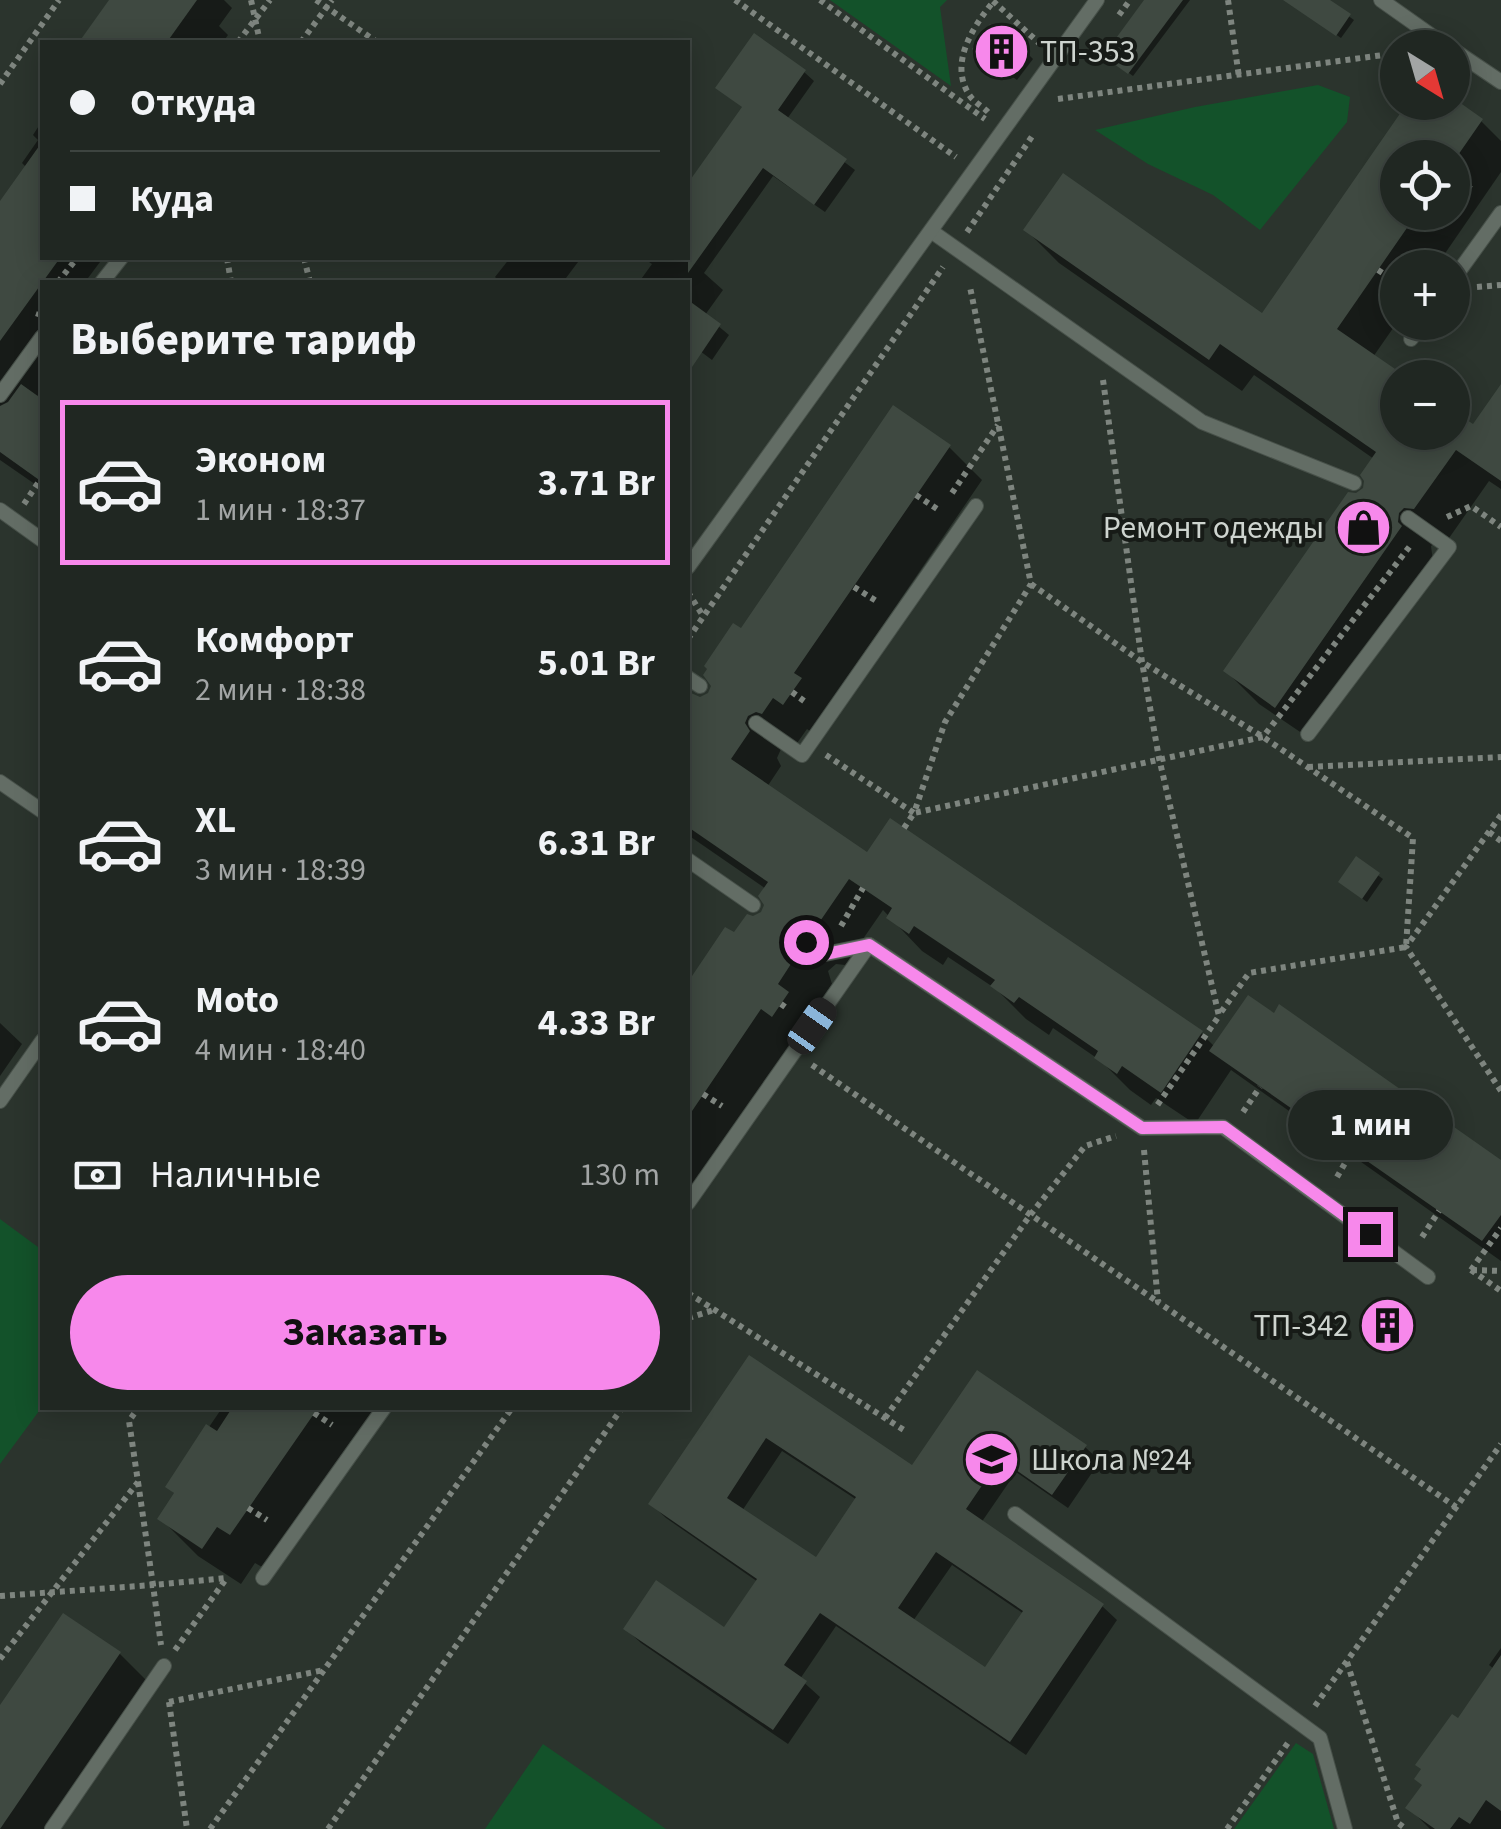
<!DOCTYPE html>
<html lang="ru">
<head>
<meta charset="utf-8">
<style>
	:root { --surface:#202722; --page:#282f2a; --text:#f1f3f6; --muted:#a2a5a5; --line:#3d4440; --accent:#f788eb }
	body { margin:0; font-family:"Source Sans 3",sans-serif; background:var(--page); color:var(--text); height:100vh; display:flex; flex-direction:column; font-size:38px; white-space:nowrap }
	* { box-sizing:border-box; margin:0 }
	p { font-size:32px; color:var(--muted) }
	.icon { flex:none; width:55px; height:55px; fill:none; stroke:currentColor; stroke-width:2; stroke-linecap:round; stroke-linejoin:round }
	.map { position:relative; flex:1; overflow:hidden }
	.panel { position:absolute; left:40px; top:280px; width:650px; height:1130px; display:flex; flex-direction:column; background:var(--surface); border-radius:0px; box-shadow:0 5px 25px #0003,0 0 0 2px var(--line) }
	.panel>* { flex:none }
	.top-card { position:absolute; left:40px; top:40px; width:650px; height:220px; border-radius:0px; box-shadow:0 5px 25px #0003,0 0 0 2px var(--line); display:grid; align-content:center; height:220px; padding:0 30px; background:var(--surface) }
	.needle { width:65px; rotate:143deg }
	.fabs { position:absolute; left:1380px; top:30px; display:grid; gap:20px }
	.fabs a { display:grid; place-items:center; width:90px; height:90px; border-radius:50%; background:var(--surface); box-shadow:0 5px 25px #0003,0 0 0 2px var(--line); font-size:50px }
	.end { position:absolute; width:45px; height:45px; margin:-22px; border:12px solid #f788eb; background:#111; box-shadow:0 0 0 5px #111 }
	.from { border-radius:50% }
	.bubble { position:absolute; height:70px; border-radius:35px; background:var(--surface); box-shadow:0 5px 25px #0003,0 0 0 2px var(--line); font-size:32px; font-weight:700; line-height:70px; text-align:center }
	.car { position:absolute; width:30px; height:60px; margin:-30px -15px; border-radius:12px; box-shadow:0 0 8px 2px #0007; background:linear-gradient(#222 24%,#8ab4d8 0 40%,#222 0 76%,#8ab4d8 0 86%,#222 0) }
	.top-card b { display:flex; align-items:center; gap:35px; height:95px; font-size:38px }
	.top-card b+b { border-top:2px solid var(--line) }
	.top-card i { width:25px; height:25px; background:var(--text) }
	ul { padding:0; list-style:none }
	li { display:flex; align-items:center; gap:30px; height:165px; margin:0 20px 15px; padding:0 10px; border:5px solid transparent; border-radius:0px }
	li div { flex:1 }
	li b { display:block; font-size:38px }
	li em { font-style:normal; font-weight:700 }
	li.on { border-color:var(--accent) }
	li>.icon { width:90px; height:90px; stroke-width:1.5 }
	h2 { padding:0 30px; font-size:45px; line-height:120px }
	.pay { display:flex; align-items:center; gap:25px; height:110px; padding:0 30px; font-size:38px }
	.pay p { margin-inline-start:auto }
	.action { display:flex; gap:20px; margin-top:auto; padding:20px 30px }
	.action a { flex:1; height:115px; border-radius:60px; background:var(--accent); color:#111; font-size:40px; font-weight:700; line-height:115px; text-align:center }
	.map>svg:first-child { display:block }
</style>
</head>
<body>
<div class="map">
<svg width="1501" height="1829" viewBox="0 0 1501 1829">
	<rect width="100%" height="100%" fill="#2b342d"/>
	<g fill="#13522a">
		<polygon points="830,0 947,0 940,7 951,86"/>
		<polygon points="1318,85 1350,97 1347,122 1260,230 1213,195 1148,164 1095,130 1195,107"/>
		<polygon points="0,1219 42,1250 42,1407 0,1464"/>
		<polygon points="1296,1743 1313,1754 1334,1829 1234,1829"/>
		<polygon points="543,1744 666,1829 485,1829"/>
	</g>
	<g fill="#0007" fill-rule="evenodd">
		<polygon points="112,0 224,0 232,8 219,26 228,35 223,42 82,42"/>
		<polygon points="1147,0 1190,0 1133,76 1110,59"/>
		<polygon points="1285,0 1326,0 1354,20 1341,38"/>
		<polygon points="979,53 1029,55 1033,59 1017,80"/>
		<polygon points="804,72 814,81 787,119 855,170 825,212 773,176 704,273 723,290 705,315 729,335 712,360 688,342 688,282 639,282 652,264 643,258 688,258 688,187 744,108 718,88"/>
		<path d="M1452,101L1481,121L1501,141V172L1435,268H1398V321L1373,357L1402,378H1398V432H1452L1474,428L1501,400V489L1489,481L1447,541L1438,540L1431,546L1433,561L1309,738L1259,704L1226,671L1357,496L1366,489L1374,459L1254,375L1242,391L1059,263L1026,230L1263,316L1411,102ZM1398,158H1452V212H1398Z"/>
		<polygon points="42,121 42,258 103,258 85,282 42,282 42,389 36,398 42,403 42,489 0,460 0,205 27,168 22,163 38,140 33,135"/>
		<polygon points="510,258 581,258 563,282 500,282 495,277"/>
		<polygon points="949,447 982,480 827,707 833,713 817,736 807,729 795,746 790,744 781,749 777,758 781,766 767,787 868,855 1201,1033 1215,1047 1501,1163 1501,1261 1231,1070 1195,1124 1156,1098 1151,1105 1130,1090 1101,1061 1053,1028 1049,1035 1026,1019 996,989 948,957 943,965 922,951 883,910 845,965 836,964 828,971 832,984 811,1017 820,1026 806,1048 795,1040 688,1197 688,987 726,930 735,936 763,914 766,889 688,835 688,701 692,696 700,699 710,694 742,631"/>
		<polygon points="1357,860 1383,879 1367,902 1345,886"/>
		<polygon points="0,1023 22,1044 0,1076"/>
		<polygon points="1412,1319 1416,1323 1395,1353 1371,1337"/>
		<path d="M750,1358L913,1469L1085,1447L1100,1461L1068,1508L1016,1472L981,1523L1102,1606L1117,1620L1026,1755L836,1626L800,1679L820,1697L788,1744L641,1643L626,1629L725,1630L758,1582L666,1518L651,1504ZM782,1451L857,1500L816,1560L742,1511ZM952,1565L1024,1614L985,1670L913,1621Z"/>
		<polygon points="222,1408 380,1408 269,1571 255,1563 241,1584 198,1556 160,1518 176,1495 168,1487"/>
		<polygon points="64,1616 120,1654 156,1690 61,1829 0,1829 0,1710"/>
		<polygon points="1501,1648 1501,1829 1430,1829 1409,1808 1494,1669 1489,1665"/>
	</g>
	<g fill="#3f4941" fill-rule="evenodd">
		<polygon points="109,0 197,0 167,42 79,42"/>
		<polygon points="1144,0 1183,0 1128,74 1103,56"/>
		<polygon points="1283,0 1330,0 1351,14 1336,36"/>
		<polygon points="990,24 1030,53 1012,78 972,49"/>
		<polygon points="754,33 806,70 778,110 847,159 814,205 763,168 688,273 688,183 742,107 715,88"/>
		<polygon points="1408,102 1459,102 1483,119 1456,158 1398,158 1398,212 1418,212 1337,329 1398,371 1398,432 1452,432 1452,410 1473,424 1501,384 1501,481 1456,450 1414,509 1404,508 1399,513 1398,522 1402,526 1275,708 1223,671 1348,492 1356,493 1363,488 1364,481 1360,475 1376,452 1220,344 1209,360 1023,230 1063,173 1262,313"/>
		<polygon points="42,142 42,258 60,258 0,341 0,201"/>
		<polygon points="688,300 721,324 688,373"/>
		<polygon points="21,384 42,399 42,482 0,452 0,406 8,402"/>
		<polygon points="893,405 951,445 794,673 802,678 792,692 783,705 773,698 762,714 756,712 748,716 745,723 750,731 731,759 867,852 890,818 1203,1031 1161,1093 1122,1066 1117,1074 1094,1058 1098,1051 1019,997 1014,1003 990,986 995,980 914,926 909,934 886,918 892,908 849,879 812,933 802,932 797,937 800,950 778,984 789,992 772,1017 761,1009 688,1117 688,982 725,927 734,932 747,914 753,916 761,912 764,905 758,896 768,882 688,827 688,697 691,693 700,697 708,693 711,686 703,675 707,669 704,666 733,623 741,628"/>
		<polygon points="1356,856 1380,873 1362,899 1338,882"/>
		<polygon points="1248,995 1274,1013 1279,1004 1501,1160 1501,1215 1482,1241 1209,1051"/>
		<polygon points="1387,1299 1413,1317 1390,1351 1364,1334"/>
		<path d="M749,1355L912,1465L977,1370L1087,1445L1052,1495L1000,1459L966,1509L1104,1604L1010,1742L820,1613L784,1665L807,1681L773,1730L623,1629L656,1580L724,1627L757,1579L648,1504ZM766,1438L856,1497L816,1557L727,1498ZM936,1552L1023,1611L985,1667L898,1608Z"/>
		<polygon points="232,1408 318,1408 230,1535 217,1527 202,1549 157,1519 174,1493 165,1487 206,1424 217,1431"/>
		<polygon points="63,1613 121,1652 0,1829 0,1705"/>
		<polygon points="1501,1655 1501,1811 1486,1800 1470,1824 1459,1817 1450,1829 1435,1829 1405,1808 1422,1785 1414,1779 1421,1769 1415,1765 1452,1714 1458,1718"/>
	</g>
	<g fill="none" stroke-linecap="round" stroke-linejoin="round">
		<defs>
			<g id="service">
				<polyline points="1381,0 1449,48"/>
				<polyline points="1452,49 1501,82"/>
				<polyline points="931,231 1202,422 1354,483"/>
				<polyline points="1452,281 1501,213"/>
				<polyline points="102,282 121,258"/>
				<polyline points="1411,339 1423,322"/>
				<polyline points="0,395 42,337"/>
				<polyline points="0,510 42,540"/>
				<polyline points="688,567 1097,0"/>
				<polyline points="688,678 700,686"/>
				<polyline points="756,723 802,755 976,506"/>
				<polyline points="1308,734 1449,547 1408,518"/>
				<polyline points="0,782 42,811"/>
				<polyline points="688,860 753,905"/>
				<polyline points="806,942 825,954 869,945 1142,1128 1223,1127 1428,1277"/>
				<polyline points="0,1101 42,1041"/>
				<polyline points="688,1203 869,945"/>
				<polyline points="1015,1514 1320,1738 1345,1829"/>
				<polyline points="263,1578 384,1408"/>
				<polyline points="52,1829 164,1666"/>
			</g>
		</defs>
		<use href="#service" stroke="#475049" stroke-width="16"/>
		<g stroke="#7e857f" stroke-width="6" stroke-dasharray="5 5" stroke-linecap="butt">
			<polyline points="251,0 260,42"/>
			<polyline points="316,0 377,42"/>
			<polyline points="735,0 956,157"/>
			<polyline points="820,0 985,119"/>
			<polyline points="1228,0 1239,77"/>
			<polyline points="993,1 1039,43"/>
			<polyline points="1119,15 1130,0"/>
			<polyline points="238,42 270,0"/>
			<polyline points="301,42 332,0"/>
			<polyline points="0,84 59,0"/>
			<polyline points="1058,99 1398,53"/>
			<path d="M988,112C983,107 974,102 970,96C948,64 973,27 993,2"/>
			<polyline points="1452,176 1471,189"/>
			<polyline points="967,232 1033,135"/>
			<polyline points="227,258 231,282"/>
			<polyline points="304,258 310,282"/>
			<polyline points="1378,270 1398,283"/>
			<polyline points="58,282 77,258"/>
			<polyline points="1477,287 1501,285"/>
			<polyline points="38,317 42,305"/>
			<polyline points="1103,380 1142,662 1159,758 1219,1016 1156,1107"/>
			<polyline points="952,493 998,425"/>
			<polyline points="916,495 940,511"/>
			<polyline points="24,504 40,480"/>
			<polyline points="1447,517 1471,506 1501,527"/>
			<polyline points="1031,584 1142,662 1263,737 1413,838 1406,947 1249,973 1219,1015"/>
			<polyline points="854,587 878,602"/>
			<polyline points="688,592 703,616"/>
			<polyline points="688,639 943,267"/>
			<polyline points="792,692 808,704"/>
			<polyline points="826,755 914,813 945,722 1031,584 970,287"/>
			<polyline points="1308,767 1501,757"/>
			<polyline points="1501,815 1406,947 1501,1091"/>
			<polyline points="904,828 914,813 1263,737 1410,546"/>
			<polyline points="1489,832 1501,841"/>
			<polyline points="841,926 863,888"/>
			<polyline points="781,1004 788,1009"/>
			<polyline points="812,1065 1158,1302"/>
			<polyline points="703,1094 722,1106"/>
			<polyline points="1243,1112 1260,1087"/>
			<polyline points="1144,1150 1158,1302 1456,1507"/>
			<polyline points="1337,1177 1352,1151"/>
			<polyline points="1422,1237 1439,1211"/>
			<polyline points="1471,1270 1501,1228"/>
			<polyline points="1471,1270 1501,1291"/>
			<polyline points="1472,1270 1501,1271"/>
			<polyline points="688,1293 907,1432"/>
			<polyline points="688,1318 714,1310"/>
			<polyline points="314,1413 332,1425"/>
			<polyline points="885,1418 1031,1214 1085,1146 1116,1136"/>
			<polyline points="138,1482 153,1585 227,1578"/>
			<polyline points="248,1508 267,1520"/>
			<polyline points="0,1596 153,1585 161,1645"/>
			<polyline points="175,1650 226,1579"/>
			<polyline points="0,1659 138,1482 129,1421 138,1408"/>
			<polyline points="1347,1662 1398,1823 1406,1829"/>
			<polyline points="169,1702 187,1829"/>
			<polyline points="169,1702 324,1670"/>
			<polyline points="1315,1706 1501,1444"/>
			<polyline points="210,1829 512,1408"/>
			<polyline points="328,1829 622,1408"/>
			<polyline points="1227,1829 1290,1740"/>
		</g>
		<use href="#service" stroke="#636d65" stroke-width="14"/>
	</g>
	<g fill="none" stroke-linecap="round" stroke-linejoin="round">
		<polyline stroke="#f788eb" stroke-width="12" points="806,942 826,954 869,945 1142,1128 1224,1127 1370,1234"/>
	</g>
	<defs>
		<symbol id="building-disc" viewBox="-11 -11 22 22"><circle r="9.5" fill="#f788eb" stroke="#171b17"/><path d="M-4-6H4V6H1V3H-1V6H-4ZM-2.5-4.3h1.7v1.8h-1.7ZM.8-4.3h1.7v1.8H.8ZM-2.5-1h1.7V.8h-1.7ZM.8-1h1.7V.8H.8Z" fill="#111"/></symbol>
		<symbol id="shop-disc" viewBox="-11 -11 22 22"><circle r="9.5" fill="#f788eb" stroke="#171b17"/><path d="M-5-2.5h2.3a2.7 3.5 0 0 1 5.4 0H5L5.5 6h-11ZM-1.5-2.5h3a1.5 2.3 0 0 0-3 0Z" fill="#111"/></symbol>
		<symbol id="school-disc" viewBox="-11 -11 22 22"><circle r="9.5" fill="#f788eb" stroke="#171b17"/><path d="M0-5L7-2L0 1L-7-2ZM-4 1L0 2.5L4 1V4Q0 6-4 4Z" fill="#111"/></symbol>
	</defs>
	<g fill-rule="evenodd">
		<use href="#building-disc" x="970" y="20" width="63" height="63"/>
		<use href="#shop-disc" x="1332" y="496" width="63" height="63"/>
		<use href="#building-disc" x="1356" y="1294" width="63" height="63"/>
		<use href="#school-disc" x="960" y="1428" width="63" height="63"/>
	</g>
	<g text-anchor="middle" stroke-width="8" stroke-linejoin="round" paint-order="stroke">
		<g font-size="32" fill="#ced4cf" stroke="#171b17" text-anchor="start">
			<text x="1040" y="62">ТП-353</text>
			<text x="1324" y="538" text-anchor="end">Ремонт одежды</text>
			<text x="1349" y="1336" text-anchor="end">ТП-342</text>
			<text x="1031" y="1470">Школа №24</text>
		</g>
	</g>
</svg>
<div class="fabs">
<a><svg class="needle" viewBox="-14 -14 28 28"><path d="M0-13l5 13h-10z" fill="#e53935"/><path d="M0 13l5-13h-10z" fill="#a2a5a5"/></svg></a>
<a><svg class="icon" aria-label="locate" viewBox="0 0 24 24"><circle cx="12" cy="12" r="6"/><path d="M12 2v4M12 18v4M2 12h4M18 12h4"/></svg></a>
<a>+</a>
<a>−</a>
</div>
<i class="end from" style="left:806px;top:942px"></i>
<i class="end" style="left:1370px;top:1234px"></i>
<div class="bubble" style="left:1288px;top:1090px;width:165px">1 мин</div>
<i class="car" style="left:812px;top:1026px;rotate:35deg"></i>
<div class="top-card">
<b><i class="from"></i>Откуда</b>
<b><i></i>Куда</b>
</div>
<section class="panel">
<h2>Выберите тариф</h2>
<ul>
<li class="on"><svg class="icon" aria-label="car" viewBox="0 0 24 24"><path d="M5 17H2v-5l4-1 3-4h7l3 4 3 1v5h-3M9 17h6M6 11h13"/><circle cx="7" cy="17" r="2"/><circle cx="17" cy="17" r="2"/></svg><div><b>Эконом</b><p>1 мин · 18:37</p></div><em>3.71 Br</em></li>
<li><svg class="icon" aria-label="car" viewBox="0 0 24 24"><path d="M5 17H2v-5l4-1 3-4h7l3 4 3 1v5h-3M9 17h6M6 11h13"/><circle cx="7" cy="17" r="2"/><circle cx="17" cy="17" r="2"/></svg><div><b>Комфорт</b><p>2 мин · 18:38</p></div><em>5.01 Br</em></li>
<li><svg class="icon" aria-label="car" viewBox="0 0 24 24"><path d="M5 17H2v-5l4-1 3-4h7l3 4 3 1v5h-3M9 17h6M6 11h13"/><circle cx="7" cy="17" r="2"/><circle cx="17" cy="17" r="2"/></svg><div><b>XL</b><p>3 мин · 18:39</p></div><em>6.31 Br</em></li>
<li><svg class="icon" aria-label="car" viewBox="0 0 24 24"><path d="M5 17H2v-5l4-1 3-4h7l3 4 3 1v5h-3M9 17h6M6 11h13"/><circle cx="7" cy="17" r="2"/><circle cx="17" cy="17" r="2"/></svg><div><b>Moto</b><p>4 мин · 18:40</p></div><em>4.33 Br</em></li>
</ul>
<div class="pay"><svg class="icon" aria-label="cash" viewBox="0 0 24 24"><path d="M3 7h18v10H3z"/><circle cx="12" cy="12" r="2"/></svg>Наличные<p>130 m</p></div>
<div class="action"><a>Заказать</a></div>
</section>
</div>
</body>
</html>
